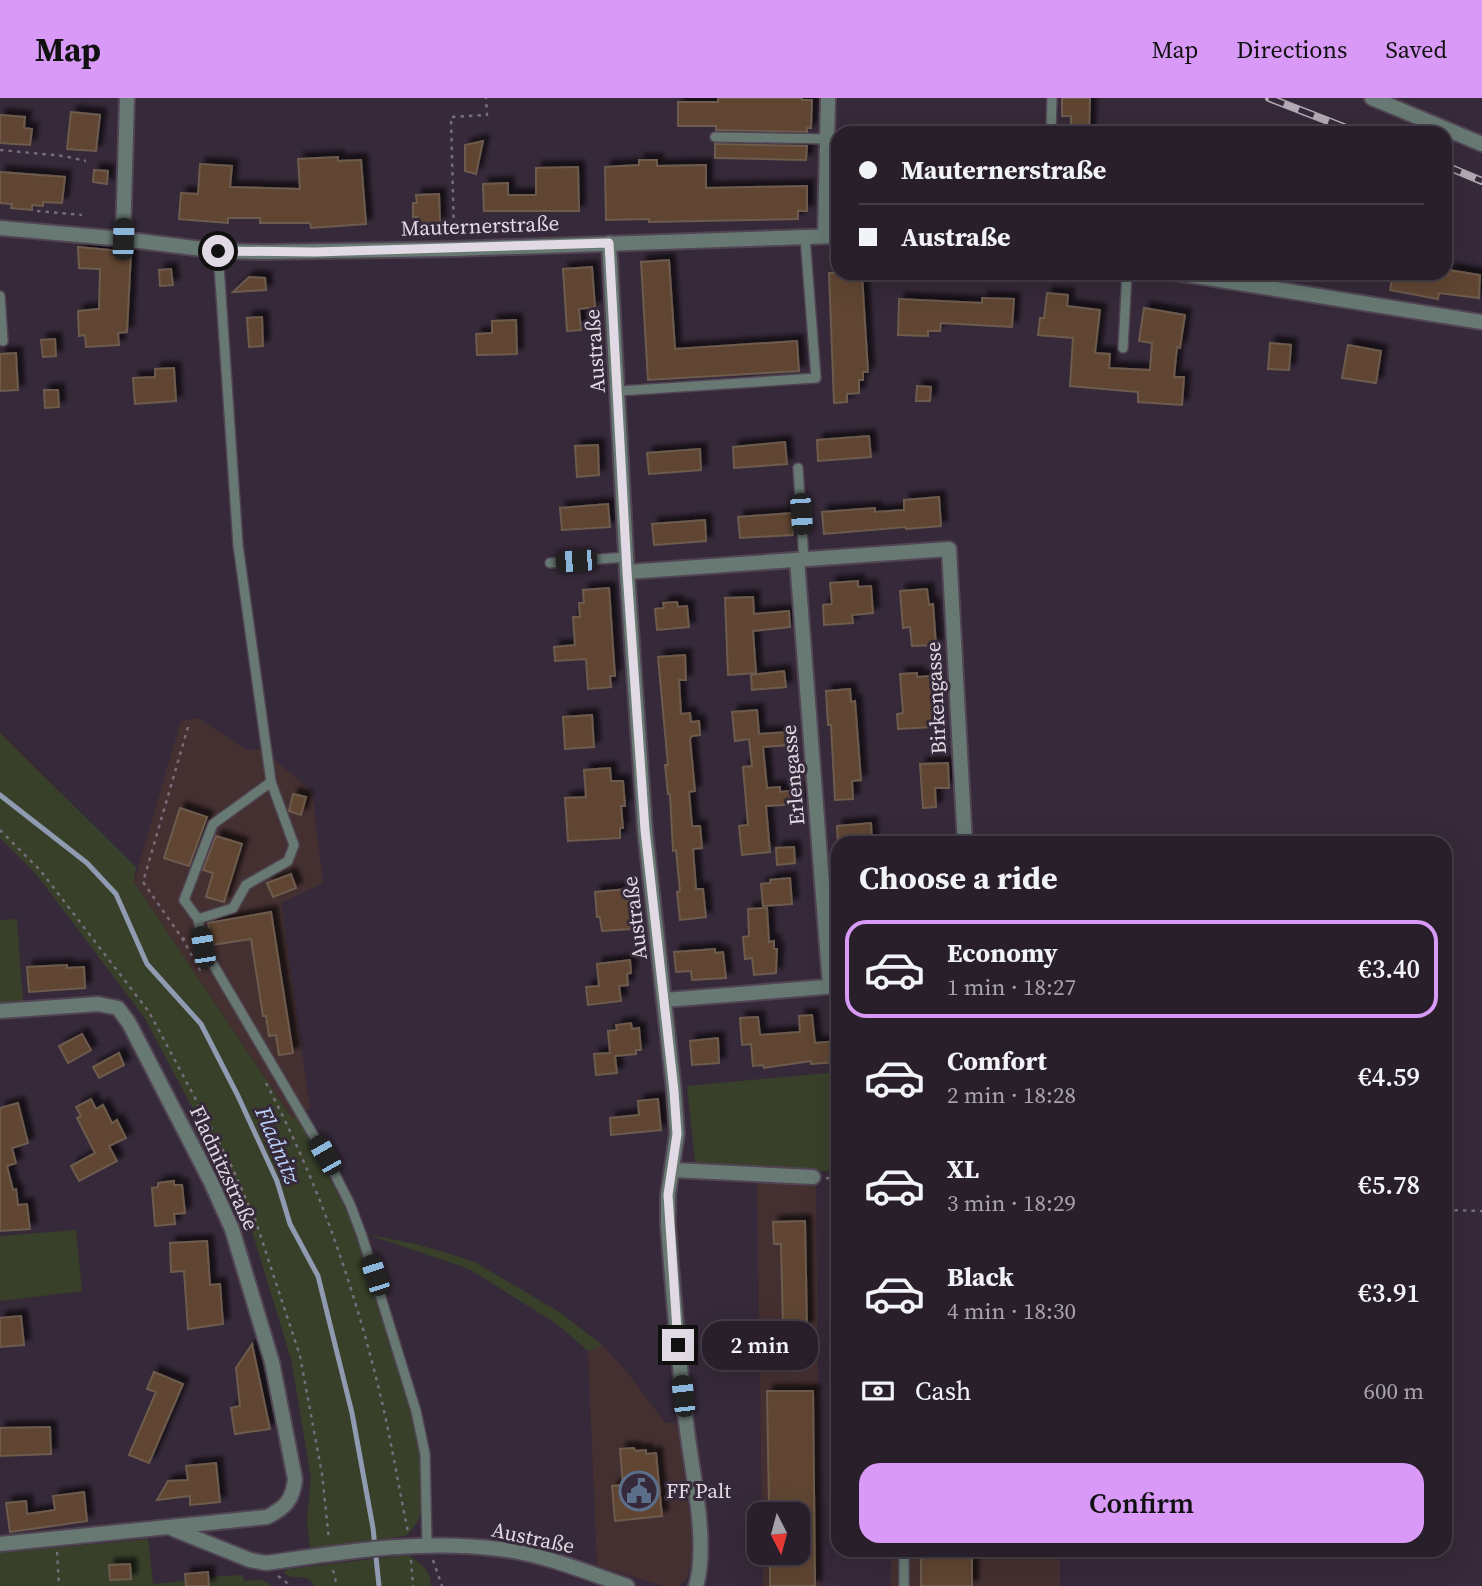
<!DOCTYPE html>
<html lang="en">
<head>
<meta charset="utf-8">
<style>
	:root { --surface:#281f2b; --page:#302733; --text:#f1f3f6; --muted:#a5a2a9; --line:#443d47; --accent:#d99af7 }
	body { margin:0; font-family:"Source Serif 4",serif; background:var(--page); color:var(--text); height:100vh; display:flex; flex-direction:column; font-size:26px; white-space:nowrap }
	* { box-sizing:border-box; margin:0 }
	p { font-size:23px; color:var(--muted) }
	.icon { flex:none; width:38px; height:38px; fill:none; stroke:currentColor; stroke-width:2; stroke-linecap:round; stroke-linejoin:round }
	.map { position:relative; flex:1; overflow:hidden }
	.panel { position:absolute; left:831px; top:738px; width:621px; height:721px; display:flex; flex-direction:column; background:var(--surface); border-radius:21px; box-shadow:0 7px 28px #0002,0 0 0 2px var(--line) }
	.panel>* { flex:none }
	.guide { position:absolute; left:831px; top:28px; width:621px; height:154px; border-radius:21px; box-shadow:0 7px 28px #0002,0 0 0 2px var(--line); display:grid; align-content:center; height:154px; padding:0 28px; background:var(--surface) }
	.needle { width:46px; rotate:174deg }
	.controls { position:absolute; left:747px; top:1404px; display:grid; gap:14px }
	.controls a { display:grid; place-items:center; width:63px; height:63px; border-radius:14px; background:var(--surface); box-shadow:0 7px 28px #0002,0 0 0 2px var(--line); font-size:35px }
	.end { position:absolute; width:32px; height:32px; margin:-16px; border:9px solid #e1d9e3; background:#111; box-shadow:0 0 0 4px #111 }
	.from { border-radius:50% }
	.bubble { position:absolute; height:49px; border-radius:21px; background:var(--surface); box-shadow:0 7px 28px #0002,0 0 0 2px var(--line); font-size:23px; font-weight:600; line-height:49px; text-align:center }
	.car { position:absolute; width:21px; height:42px; margin:-21px -10px; border-radius:9px; box-shadow:0 0 5px 2px #0007; background:linear-gradient(#222 24%,#8ab4d8 0 40%,#222 0 76%,#8ab4d8 0 86%,#222 0) }
	.guide b { display:flex; align-items:center; gap:24px; height:66px; font-size:26px }
	.guide b+b { border-top:2px solid var(--line) }
	.guide i { width:18px; height:18px; background:var(--text) }
	ul { padding:0; list-style:none }
	li { display:flex; align-items:center; gap:21px; height:98px; margin:0 14px 10px; padding:0 14px; border:4px solid transparent; border-radius:21px }
	li div { flex:1 }
	li b { display:block; font-size:26px }
	li em { font-style:normal; font-weight:600 }
	li.selected { border-color:var(--accent) }
	li>.icon { width:63px; height:63px; stroke-width:1.5 }
	h2 { padding:0 28px; font-size:32px; line-height:84px }
	.pay { display:flex; align-items:center; gap:18px; height:77px; padding:0 28px; font-size:26px }
	.pay p { margin-inline-start:auto }
	.primary-button { display:flex; gap:14px; margin-top:auto; padding:14px 28px }
	.primary-button a { flex:1; height:80px; border-radius:21px; background:var(--accent); color:#111; font-size:28px; font-weight:600; line-height:80px; text-align:center }
	header { display:flex; align-items:center; gap:42px; box-sizing:border-box; height:98px; padding:0 35px; background:var(--accent); color:#111 }
	header strong { font-size:33px }
	nav { display:flex; gap:38px; margin-inline-start:auto; font-size:24px }
	.map>svg:first-child { display:block }
</style>
</head>
<body>
<header>
<strong>Map</strong>
<nav><a>Map</a><a>Directions</a><a>Saved</a></nav>
</header>
<div class="map">
<svg width="1482" height="1488" viewBox="0 0 1482 1488">
	<defs>
		<filter id="shadow"><feDropShadow dx="6" dy="-6" stdDeviation="2" flood-color="#0009"/></filter>
	</defs>
	<rect width="100%" height="100%" fill="#362939"/>
	<g fill="#453031">
		<polygon points="198,620 247,652 271,651 273,661 312,693 323,785 281,805 310,1011 293,1021 134,784 181,623"/>
		<polygon points="757,1085 816,1085 820,1488 763,1488 763,1454 798,1454 798,1416 762,1416"/>
		<polygon points="602,1247 627,1274 665,1325 677,1325 692,1436 691,1465 687,1480 679,1488 664,1488 597,1468 588,1253"/>
		<rect x="891" y="1453" width="169" height="35"/>
	</g>
	<g fill="#38402a">
		<path d="M0,635L136,769L134,784L292,1020L297,1018C315,1047 332,1076 345,1107C359,1138 368,1171 378,1203C396,1258 432,1359 420,1416C418,1425 413,1431 406,1438L310,1450L307,1423L311,1379L291,1261L250,1127L226,1073L144,919L36,776L0,740Z"/>
		<polygon points="17,821 23,903 0,905 0,822"/>
		<polygon points="838,974 838,1074 695,1064 687,988"/>
		<polygon points="76,1132 82,1193 0,1203 0,1138"/>
		<polygon points="366,1136 416,1146 473,1163 561,1215 602,1247 588,1253 557,1226 469,1171"/>
		<polygon points="148,1441 153,1486 185,1483 185,1476 208,1474 209,1479 243,1477 244,1483 263,1482 272,1488 0,1488 0,1455"/>
		<path d="M408,1457C420,1464 432,1473 431,1488H314C308,1473 293,1484 284,1475L288,1471Z"/>
	</g>
	<g fill="none" stroke-linecap="round" stroke-linejoin="round">
		<polyline stroke="#909ab1" stroke-width="5" points="0,697 87,765 116,796 147,866 201,926 238,998 277,1083 290,1126 318,1178 352,1315 373,1430 379,1488"/>
	</g>
	<g fill="#5e4530" stroke="#6d5b4d" stroke-width="2" filter="url(#shadow)">
		<polygon points="718,0 802,0 802,2 812,2 811,30 807,30 807,34 716,32 716,28 678,28 678,4 718,4"/>
		<polygon points="1062,0 1090,0 1089,35 1071,35 1071,18 1062,18"/>
		<polygon points="71,14 100,17 96,53 67,51"/>
		<polygon points="0,17 25,19 24,30 32,31 30,47 0,45"/>
		<polygon points="483,43 476,76 465,73 465,47"/>
		<polygon points="715,46 807,48 806,62 715,60"/>
		<polygon points="338,59 338,63 361,62 366,126 311,130 310,125 260,125 260,120 228,120 228,125 179,121 181,95 198,96 200,66 232,68 230,89 300,91 298,61"/>
		<polygon points="639,62 657,62 657,68 706,67 706,90 807,88 807,113 798,113 798,121 649,124 649,121 606,122 605,69 639,67"/>
		<polygon points="578,69 579,113 484,113 483,86 508,85 508,97 536,97 536,70"/>
		<polygon points="94,72 108,73 107,86 93,84"/>
		<polygon points="0,74 65,79 62,105 43,104 43,108 32,107 32,112 11,110 12,106 0,105"/>
		<polygon points="439,96 440,125 417,126 417,119 413,119 413,105 417,105 416,97"/>
		<polygon points="78,149 131,154 127,234 118,235 119,247 86,249 85,237 79,238 78,213 99,211 100,171 79,170"/>
		<polygon points="669,162 675,251 797,243 799,273 648,282 641,164"/>
		<polygon points="592,169 595,209 579,211 581,232 567,233 563,171"/>
		<polygon points="171,171 173,187 160,188 159,172"/>
		<polygon points="1449,172 1480,177 1479,200 1439,195 1438,201 1390,192 1393,176 1396,175 1436,175 1448,177"/>
		<polygon points="829,175 857,175 857,178 862,177 868,274 863,274 863,282 859,282 859,295 847,296 847,304 834,305"/>
		<polygon points="249,179 265,180 266,192 233,194"/>
		<polygon points="1047,195 1068,197 1067,208 1100,212 1095,255 1110,256 1109,270 1150,272 1152,245 1139,243 1144,210 1185,217 1180,250 1177,249 1174,279 1184,279 1182,307 1138,304 1138,294 1070,288 1073,240 1038,237 1040,220 1044,220"/>
		<polygon points="982,200 1014,201 1012,229 941,225 940,233 928,233 928,238 898,237 899,201 982,205"/>
		<polygon points="262,219 263,248 249,249 247,220"/>
		<polygon points="516,222 517,256 477,257 476,236 492,235 492,223"/>
		<polygon points="55,241 56,258 43,259 41,242"/>
		<polygon points="1270,245 1291,247 1289,272 1268,271"/>
		<polygon points="1348,247 1381,253 1376,285 1342,280"/>
		<polygon points="16,255 18,292 0,293 0,256"/>
		<polygon points="174,270 176,303 135,306 133,280 155,279 155,271"/>
		<polygon points="917,288 931,289 930,303 916,303"/>
		<polygon points="44,292 58,292 59,309 45,310"/>
		<polygon points="869,338 871,359 818,363 817,342"/>
		<polygon points="785,344 787,366 734,370 733,349"/>
		<polygon points="598,347 599,377 577,379 575,348"/>
		<polygon points="700,351 701,372 649,376 647,355"/>
		<polygon points="939,399 941,428 906,431 906,429 824,436 822,414 875,410 875,414 904,412 904,402"/>
		<polygon points="608,406 610,429 562,432 560,410"/>
		<polygon points="792,415 793,437 740,440 738,419"/>
		<polygon points="705,422 706,443 654,447 652,426"/>
		<polygon points="858,483 858,489 871,488 873,515 852,517 853,525 824,527 823,507 832,506 830,485"/>
		<polygon points="609,490 615,578 610,578 611,589 588,591 586,561 555,563 554,549 575,547 573,519 580,519 579,505 584,505 583,492"/>
		<polygon points="927,491 929,507 933,506 936,547 912,548 910,529 903,530 900,493"/>
		<polygon points="753,499 754,516 789,513 790,529 753,533 756,575 728,577 725,500"/>
		<polygon points="677,504 678,509 687,508 689,529 657,532 655,511 664,510 663,505"/>
		<polygon points="685,557 686,582 679,582 681,616 690,615 691,624 699,623 700,637 692,638 690,641 695,693 689,694 692,728 700,728 702,750 693,751 696,791 703,791 706,819 680,822 677,794 680,793 676,752 673,753 670,696 668,696 665,667 668,667 658,559"/>
		<polygon points="784,573 786,589 752,592 751,577"/>
		<polygon points="917,575 917,579 930,578 931,586 934,586 935,613 932,613 933,629 898,631 897,616 903,615 900,576"/>
		<polygon points="850,591 851,604 855,603 861,682 852,683 853,701 835,702 831,627 828,627 826,593"/>
		<polygon points="757,612 759,636 788,634 789,647 763,649 767,690 780,689 780,694 799,692 800,706 766,708 770,754 742,757 739,728 748,727 743,669 752,668 749,641 735,643 732,614"/>
		<polygon points="592,617 594,649 565,651 563,619"/>
		<polygon points="948,665 949,690 935,690 936,709 923,710 920,666"/>
		<polygon points="610,670 611,683 623,683 625,708 621,708 623,730 620,730 620,740 568,743 565,700 586,699 584,672"/>
		<polygon points="293,696 306,699 301,717 289,713"/>
		<polygon points="180,710 207,719 189,768 164,760"/>
		<polygon points="871,725 872,746 838,746 837,728"/>
		<polygon points="216,738 242,746 224,804 206,799 213,775 203,772"/>
		<polygon points="794,749 795,765 777,767 776,750"/>
		<polygon points="291,776 296,790 273,799 267,785"/>
		<polygon points="790,780 792,806 763,808 761,786 770,785 770,782"/>
		<polygon points="627,791 631,831 602,833 600,819 597,819 595,794"/>
		<polygon points="767,810 769,844 774,843 774,851 777,851 776,875 754,877 752,860 745,861 743,839 749,838 748,811"/>
		<polygon points="271,814 293,955 279,957 276,937 269,938 266,918 263,918 251,841 212,847 208,825"/>
		<polygon points="715,851 715,855 723,854 726,880 692,882 691,873 676,874 674,854"/>
		<polygon points="630,862 631,875 627,876 628,887 619,888 621,903 588,907 586,889 599,888 597,866"/>
		<polygon points="67,867 67,870 84,869 85,890 29,894 27,869"/>
		<polygon points="812,917 815,945 838,943 838,964 811,966 811,963 764,970 763,967 753,968 751,946 742,947 740,920 758,919 760,937 800,934 799,918"/>
		<polygon points="631,925 632,931 639,930 641,952 636,952 636,956 615,958 617,975 596,977 594,956 610,955 608,933 617,932 616,927"/>
		<polygon points="82,936 91,952 68,965 59,948"/>
		<polygon points="718,940 719,965 692,967 690,943"/>
		<polygon points="119,955 124,967 99,980 93,969"/>
		<polygon points="91,1001 96,1011 103,1007 112,1025 117,1022 126,1040 109,1048 117,1063 79,1083 71,1068 95,1055 77,1020 81,1018 76,1009"/>
		<polygon points="658,1001 661,1032 611,1037 610,1020 639,1017 638,1003"/>
		<polygon points="18,1005 28,1045 12,1050 16,1065 7,1068 13,1092 16,1091 18,1107 27,1106 30,1131 0,1133 0,1010"/>
		<polygon points="174,1083 174,1087 182,1087 185,1115 174,1116 175,1126 155,1128 152,1090 158,1089 158,1085"/>
		<polygon points="805,1123 807,1229 783,1229 781,1146 774,1146 773,1124"/>
		<polygon points="207,1143 210,1187 220,1186 223,1226 188,1231 184,1173 171,1174 170,1145"/>
		<polygon points="21,1218 24,1247 0,1249 0,1220"/>
		<polygon points="252,1246 270,1331 235,1336 231,1310 240,1308 236,1270"/>
		<polygon points="154,1274 183,1286 149,1365 129,1357 156,1294 147,1291"/>
		<polygon points="767,1293 813,1293 815,1488 770,1488 770,1454 798,1454 798,1416 790,1416 790,1407 769,1407"/>
		<polygon points="50,1329 51,1356 0,1358 0,1330"/>
		<polygon points="634,1350 635,1353 646,1352 646,1356 656,1355 662,1418 615,1423 612,1388 623,1387 620,1351"/>
		<polygon points="216,1365 220,1404 190,1407 190,1398 157,1402 168,1383 188,1382 186,1368"/>
		<polygon points="84,1394 87,1423 10,1434 6,1405 26,1403 27,1416 55,1412 53,1398"/>
		<rect x="921" y="1452" width="51" height="36"/>
		<polygon points="130,1466 131,1481 110,1482 109,1467"/>
		<polygon points="208,1474 209,1488 186,1488 185,1476"/>
	</g>
	<g fill="none" stroke-linecap="round" stroke-linejoin="round">
		<defs>
			<g id="service">
				<polyline points="1051,35 1052,0"/>
				<polyline points="715,39 827,41"/>
				<polyline points="218,153 238,447 271,684 213,726 184,802 198,821 203,849 325,1057 350,1106 362,1138 416,1313 425,1356 427,1446"/>
				<polyline points="0,198 3,243"/>
				<polyline points="1123,250 1127,175"/>
				<polyline points="619,293 816,280 805,139"/>
				<polyline points="798,370 804,462"/>
				<polyline points="550,465 626,459"/>
				<polyline points="198,821 233,810 246,787 288,763 294,747 271,684"/>
				<polyline points="904,1452 904,1488"/>
			</g>
			<g id="minor">
				<polyline points="1372,0 1482,46"/>
				<polyline points="825,138 828,0"/>
				<polyline points="123,141 127,0"/>
				<path d="M609,145L627,474L645,732L674,993L677,1036L668,1097V1127C673,1193 678,1258 686,1324C691,1371 709,1444 696,1488"/>
				<polyline points="797,462 830,888"/>
				<polyline points="627,474 949,451 965,746"/>
				<polyline points="665,902 837,888"/>
				<path d="M0,913L98,906L118,910L129,925L210,1082L232,1131L272,1264L295,1381C293,1402 285,1410 267,1419L0,1446"/>
				<polyline points="673,1072 813,1079"/>
				<path d="M173,1431L250,1462L266,1465C344,1454 420,1441 499,1451C543,1456 586,1474 627,1488"/>
			</g>
			<g id="tertiary">
				<polyline points="0,130 123,141 218,153 263,154 454,151 838,138"/>
				<polyline points="1176,175 1482,224"/>
			</g>
		</defs>
		<use href="#service" stroke="#514554" stroke-width="12"/>
		<use href="#minor" stroke="#514554" stroke-width="18"/>
		<use href="#tertiary" stroke="#514554" stroke-width="18"/>
		<g stroke="#776c79" stroke-width="2.5" stroke-dasharray="3.5 5" stroke-linecap="butt">
			<polyline points="0,52 64,58 86,63"/>
			<polyline points="37,113 82,117"/>
			<polyline points="454,137 451,19 487,17 486,0"/>
			<polyline points="188,629 143,784 182,840 190,843"/>
			<polyline points="0,732 40,772 149,914 232,1069 256,1124 300,1258 322,1376 329,1442"/>
			<polyline points="182,840 201,874"/>
			<path d="M266,985C319,1085 356,1194 382,1304C392,1347 399,1391 408,1434"/>
			<polyline points="826,1080 838,1081"/>
			<polyline points="1446,1112 1482,1113"/>
			<polyline points="57,1454 59,1488"/>
			<polyline points="411,1462 413,1488"/>
			<polyline points="433,1462 442,1488"/>
			<polyline points="333,1472 337,1488"/>
			<polyline points="278,1478 291,1488"/>
		</g>
		<use href="#service" stroke="#687973" stroke-width="9"/>
		<use href="#minor" stroke="#687973" stroke-width="14"/>
		<use href="#tertiary" stroke="#687973" stroke-width="14"/>
		<defs>
			<g id="rail">
				<polyline points="1269,0 1359,35"/>
				<polyline points="1446,68 1482,83"/>
			</g>
		</defs>
		<use href="#rail" stroke="#b2a9b4" stroke-width="8"/>
		<use href="#rail" stroke="#362939" stroke-width="5" stroke-dasharray="16" stroke-linecap="butt"/>
	</g>
	<g fill="none" stroke-linecap="round" stroke-linejoin="round">
		<polyline stroke="#e1d9e3" stroke-width="9" points="218,153 315,154 609,145 627,474 645,732 674,993 677,1036 668,1097 678,1247"/>
	</g>
	<defs>
		<symbol id="civic-ring" viewBox="-11 -11 22 22"><circle r="9.5" fill="#362939" stroke="#5c6f8a" stroke-width="1.5"/><path d="M-.6-6.5H3V-4.5H.6V-3L4-1V1h2V6H-6V1h2V-1L-.6-3ZM-1.2 2.5V6h2.4V2.5Z" fill="#5c6f8a"/></symbol>
	</defs>
	<g fill-rule="evenodd">
		<use href="#civic-ring" x="617" y="1371" width="44" height="44"/>
	</g>
	<g text-anchor="middle" stroke-width="6" stroke-linejoin="round" paint-order="stroke">
		<g font-size="21" fill="#e1d9e3" stroke="#362939">
			<text transform="translate(480 128) rotate(-2)" y="7">Mauternerstraße</text>
			<text transform="translate(595 253) rotate(-94)" y="7">Austraße</text>
			<text transform="translate(936 600) rotate(-93)" y="7">Birkengasse</text>
			<text transform="translate(793 677) rotate(-95)" y="7">Erlengasse</text>
			<text transform="translate(635 820) rotate(-97)" y="7">Austraße</text>
			<text transform="translate(224 1070) rotate(65)" y="7">Fladnitzstraße</text>
			<text transform="translate(533 1440) rotate(12)" y="7">Austraße</text>
		</g>
		<g font-size="21" fill="#e1d9e3" stroke="#362939" text-anchor="start">
			<text x="666" y="1400">FF Palt</text>
		</g>
		<g font-size="23" font-style="italic" fill="#bad1fa" stroke="#362939">
			<text transform="translate(278 1047) rotate(67)" y="8">Fladnitz</text>
		</g>
	</g>
</svg>
<div class="controls">
<a><svg class="needle" viewBox="-14 -14 28 28"><path d="M0-13l5 13h-10z" fill="#e53935"/><path d="M0 13l5-13h-10z" fill="#a5a2a9"/></svg></a>
</div>
<i class="end from" style="left:218px;top:153px"></i>
<i class="end" style="left:678px;top:1247px"></i>
<div class="bubble" style="left:702px;top:1223px;width:116px">2 min</div>
<i class="car" style="left:123px;top:141px;rotate:2deg"></i>
<i class="car" style="left:801px;top:416px;rotate:176deg"></i>
<i class="car" style="left:576px;top:463px;rotate:266deg"></i>
<i class="car" style="left:203px;top:849px;rotate:351deg"></i>
<i class="car" style="left:325px;top:1057px;rotate:330deg"></i>
<i class="car" style="left:375px;top:1177px;rotate:342deg"></i>
<i class="car" style="left:683px;top:1298px;rotate:354deg"></i>
<div class="guide">
<b><i class="from"></i>Mauternerstraße</b>
<b><i></i>Austraße</b>
</div>
<section class="panel">
<h2>Choose a ride</h2>
<ul>
<li class="selected"><svg class="icon" aria-label="car" viewBox="0 0 24 24"><path d="M5 17H2v-5l4-1 3-4h7l3 4 3 1v5h-3M9 17h6M6 11h13"/><circle cx="7" cy="17" r="2"/><circle cx="17" cy="17" r="2"/></svg><div><b>Economy</b><p>1 min · 18:27</p></div><em>€3.40</em></li>
<li><svg class="icon" aria-label="car" viewBox="0 0 24 24"><path d="M5 17H2v-5l4-1 3-4h7l3 4 3 1v5h-3M9 17h6M6 11h13"/><circle cx="7" cy="17" r="2"/><circle cx="17" cy="17" r="2"/></svg><div><b>Comfort</b><p>2 min · 18:28</p></div><em>€4.59</em></li>
<li><svg class="icon" aria-label="car" viewBox="0 0 24 24"><path d="M5 17H2v-5l4-1 3-4h7l3 4 3 1v5h-3M9 17h6M6 11h13"/><circle cx="7" cy="17" r="2"/><circle cx="17" cy="17" r="2"/></svg><div><b>XL</b><p>3 min · 18:29</p></div><em>€5.78</em></li>
<li><svg class="icon" aria-label="car" viewBox="0 0 24 24"><path d="M5 17H2v-5l4-1 3-4h7l3 4 3 1v5h-3M9 17h6M6 11h13"/><circle cx="7" cy="17" r="2"/><circle cx="17" cy="17" r="2"/></svg><div><b>Black</b><p>4 min · 18:30</p></div><em>€3.91</em></li>
</ul>
<div class="pay"><svg class="icon" aria-label="cash" viewBox="0 0 24 24"><path d="M3 7h18v10H3z"/><circle cx="12" cy="12" r="2"/></svg>Cash<p>600 m</p></div>
<div class="primary-button"><a>Confirm</a></div>
</section>
</div>
</body>
</html>
